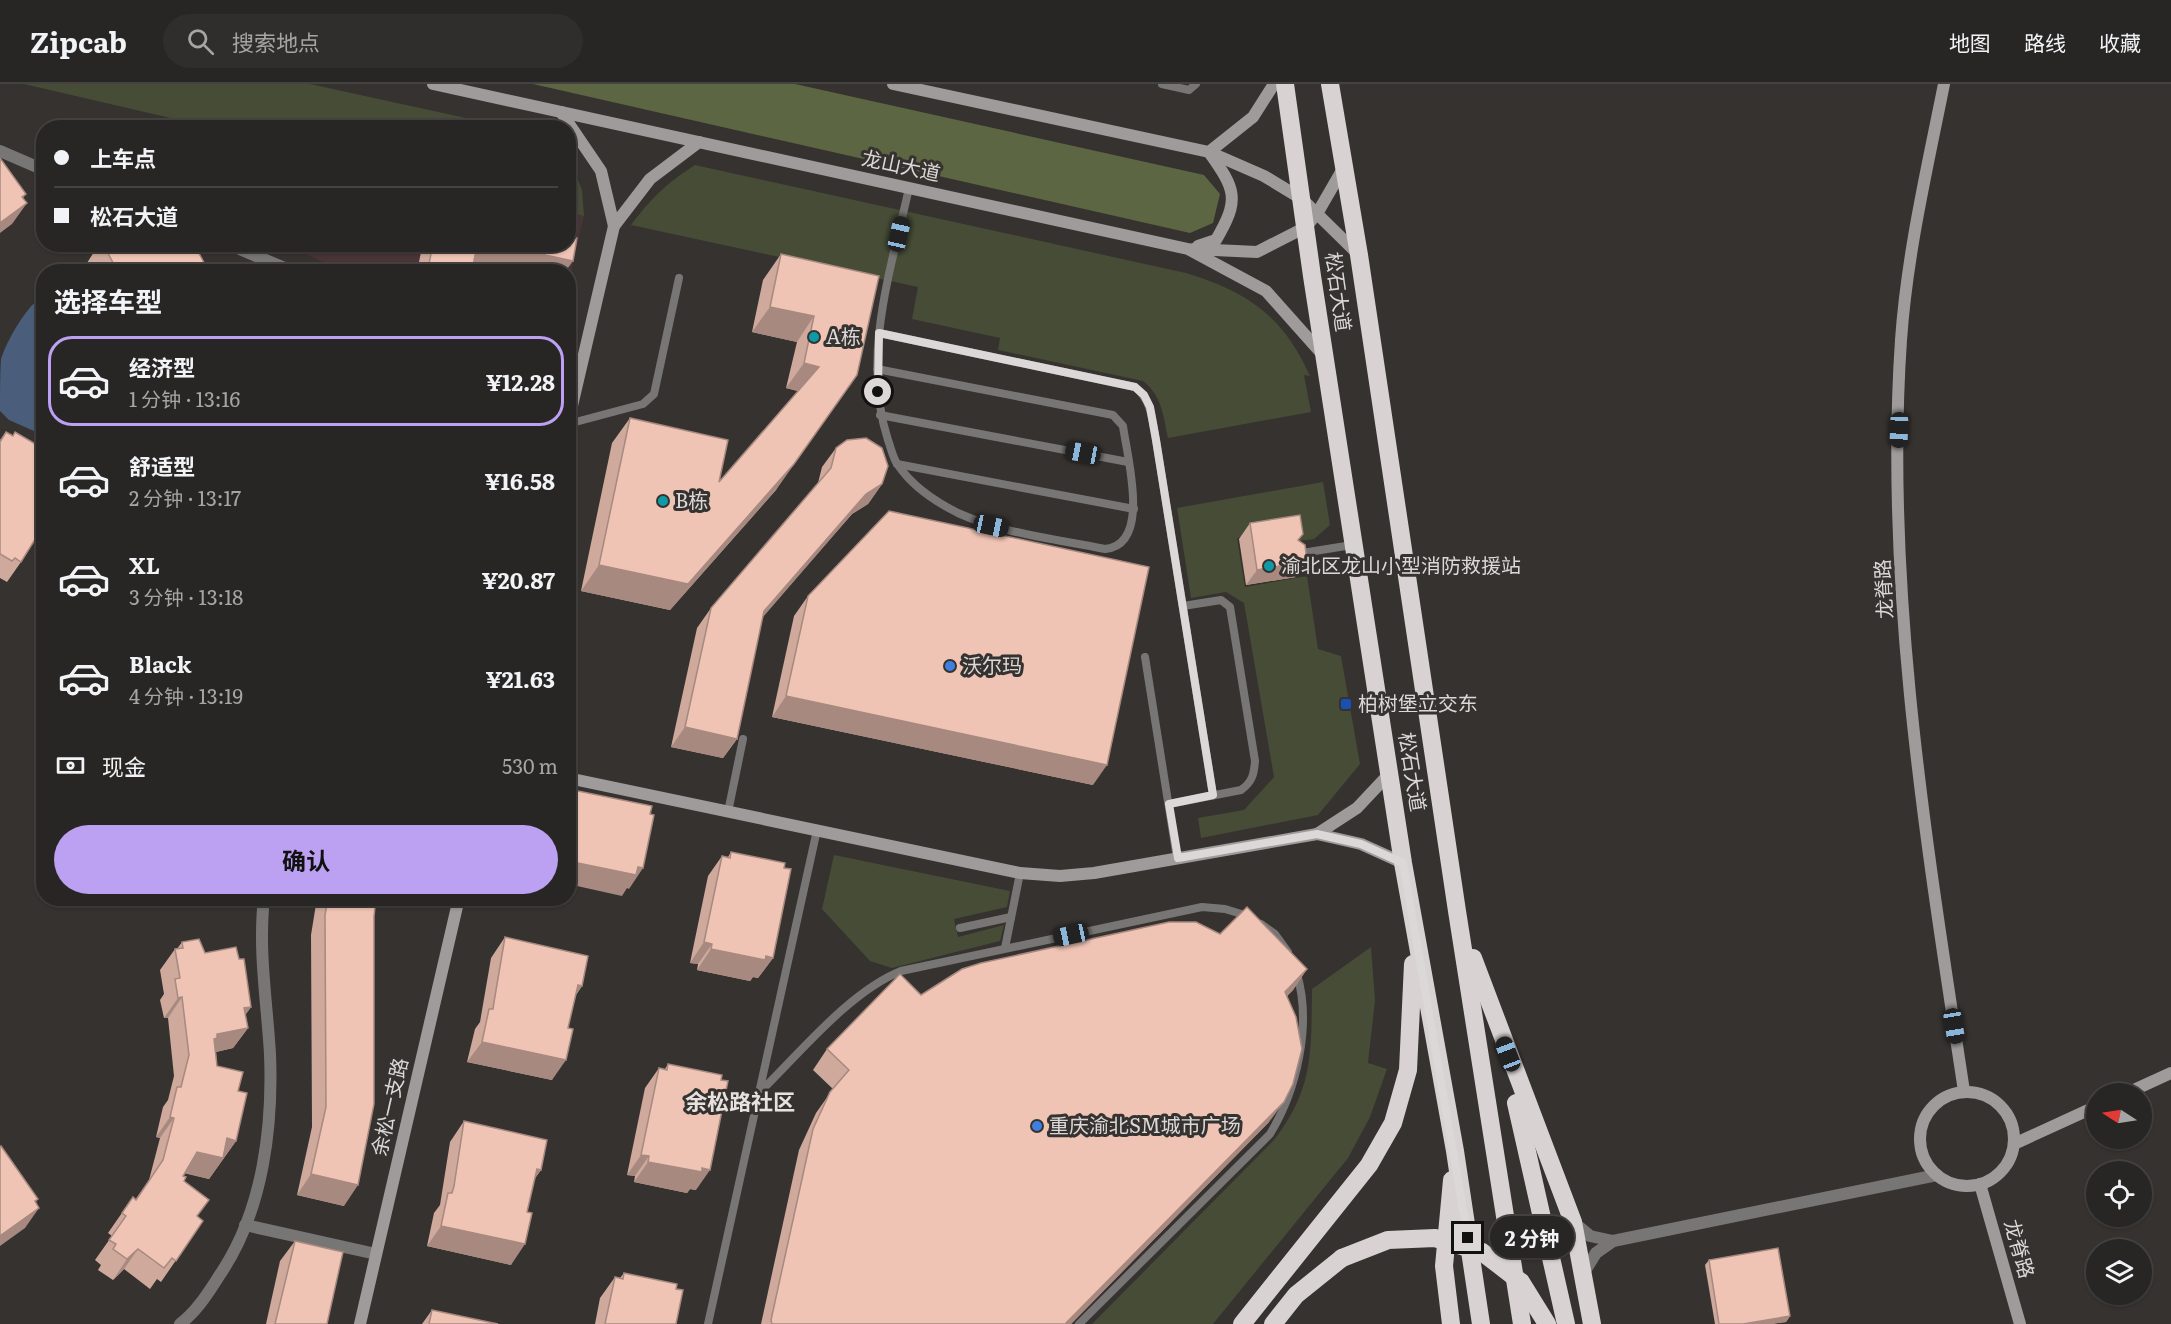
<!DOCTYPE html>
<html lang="zh">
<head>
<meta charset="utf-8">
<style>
	:root { --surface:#282624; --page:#302e2c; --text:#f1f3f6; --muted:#a5a5a6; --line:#444341; --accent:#bca0f2 }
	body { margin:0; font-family:Literata,"Noto Sans SC",serif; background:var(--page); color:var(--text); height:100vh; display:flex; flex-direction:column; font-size:22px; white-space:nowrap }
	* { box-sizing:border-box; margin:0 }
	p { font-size:20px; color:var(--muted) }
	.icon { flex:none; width:33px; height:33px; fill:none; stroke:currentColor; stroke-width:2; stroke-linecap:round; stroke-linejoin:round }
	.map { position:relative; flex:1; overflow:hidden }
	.panel { position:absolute; left:36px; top:180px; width:540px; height:642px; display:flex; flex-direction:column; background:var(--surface); border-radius:24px; box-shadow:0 2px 4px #0004,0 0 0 2px var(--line) }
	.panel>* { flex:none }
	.top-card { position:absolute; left:36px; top:36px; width:540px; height:132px; border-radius:24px; box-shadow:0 2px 4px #0004,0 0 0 2px var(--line); display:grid; align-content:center; height:132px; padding:0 18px; background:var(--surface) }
	.needle { width:39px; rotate:282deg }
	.fabs { position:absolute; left:2086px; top:999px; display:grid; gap:12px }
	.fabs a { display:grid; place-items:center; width:66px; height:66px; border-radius:50%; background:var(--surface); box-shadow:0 2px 4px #0004,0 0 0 2px var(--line); font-size:30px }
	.end { position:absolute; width:27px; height:27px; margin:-14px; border:8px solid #dbd8d7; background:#111; box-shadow:0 0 0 3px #111 }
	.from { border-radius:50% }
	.bubble { position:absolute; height:42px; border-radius:21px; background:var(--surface); box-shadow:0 2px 4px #0004,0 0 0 2px var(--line); font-size:20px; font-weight:700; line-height:42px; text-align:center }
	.car { position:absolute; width:18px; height:36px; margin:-18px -9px; border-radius:8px; box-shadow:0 0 4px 2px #0007; background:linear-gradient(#222 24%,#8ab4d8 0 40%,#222 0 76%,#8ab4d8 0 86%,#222 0) }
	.top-card b { display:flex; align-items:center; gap:21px; height:57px; font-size:22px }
	.top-card b+b { border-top:2px solid var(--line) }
	.top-card i { width:15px; height:15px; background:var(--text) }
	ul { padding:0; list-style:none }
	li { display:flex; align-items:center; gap:18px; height:90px; margin:0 12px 9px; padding:0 6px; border:3px solid transparent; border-radius:24px }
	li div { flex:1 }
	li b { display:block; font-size:22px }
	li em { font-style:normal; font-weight:700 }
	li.selected { border-color:var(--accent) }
	li>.icon { width:54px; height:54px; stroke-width:1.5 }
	h2 { padding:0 18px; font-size:27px; line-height:72px }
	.pay { display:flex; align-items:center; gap:15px; height:66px; padding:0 18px; font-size:22px }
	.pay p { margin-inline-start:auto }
	.cta { display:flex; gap:12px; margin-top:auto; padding:12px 18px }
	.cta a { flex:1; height:69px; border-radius:36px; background:var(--accent); color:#111; font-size:24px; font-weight:700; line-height:69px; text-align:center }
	header { display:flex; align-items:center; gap:36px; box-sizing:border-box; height:84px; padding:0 30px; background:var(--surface); border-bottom:2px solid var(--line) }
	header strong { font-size:28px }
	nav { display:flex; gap:33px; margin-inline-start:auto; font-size:21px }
	.search { width:420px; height:54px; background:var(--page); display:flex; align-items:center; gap:15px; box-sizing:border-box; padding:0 21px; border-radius:33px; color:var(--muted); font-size:22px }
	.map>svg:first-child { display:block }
</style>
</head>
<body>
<header>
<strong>Zipcab</strong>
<div class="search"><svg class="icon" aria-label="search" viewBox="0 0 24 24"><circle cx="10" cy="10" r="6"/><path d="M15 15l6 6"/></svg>搜索地点</div>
<nav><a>地图</a><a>路线</a><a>收藏</a></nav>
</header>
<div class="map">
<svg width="2171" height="1240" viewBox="0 0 2171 1240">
	<rect width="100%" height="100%" fill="#363230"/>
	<polygon fill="#493437" points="569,128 584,132 569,197 568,188 343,187 286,161 568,160"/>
	<g fill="#464c36">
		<polygon points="24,0 310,0 507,43 209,43"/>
		<polygon points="569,72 582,106 584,132 569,128"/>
		<path d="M695,81L1186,189C1248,208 1283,232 1310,292L1304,291L1311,328L1168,354C1163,331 1162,312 1143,297L998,266L1000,254L912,235L918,203L631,141C649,116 668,98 695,81Z"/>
		<polygon points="1323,398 1330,441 1314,455 1292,458 1289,445 1237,454 1245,503 1307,492 1318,565 1341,572 1360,680 1318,731 1201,754 1198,734 1244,726 1274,693 1244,519 1226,508 1191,514 1177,424"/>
		<polygon points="834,771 1010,807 1007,823 954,835 958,853 1004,841 1000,857 892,884 870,877 822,825"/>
		<path d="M1371,863L1375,916L1368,979L1387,985L1370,1033L1348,1074L1213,1240H1092L1274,1056C1314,1004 1311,968 1312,905Z"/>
	</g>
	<polygon fill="#5d6643" points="533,0 795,0 1204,91 1220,110 1213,139 1190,149"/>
	<path fill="#4a5e7b" d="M43,213H44L43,351L9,336L0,327C0,311 0,290 1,275C5,260 29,217 43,213Z"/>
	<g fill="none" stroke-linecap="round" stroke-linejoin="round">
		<g stroke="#787675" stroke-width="8">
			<polyline points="1162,0 1189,6 1196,0"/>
			<path d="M879,249L1135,303C1152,317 1152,335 1156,356L1213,711"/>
			<path d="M877,285L1113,331L1123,342C1127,373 1152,461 1105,465C1056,455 1004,450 958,429C936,418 912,402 898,381C893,375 891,364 888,356C861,274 891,185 909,104"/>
			<polyline points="880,331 1128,378"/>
			<polyline points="568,340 643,320 654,310 679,194"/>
			<polyline points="897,380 1134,425"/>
			<polyline points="1296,470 1352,461"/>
			<polyline points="1145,573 1177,774"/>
			<path d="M1169,720L1241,706C1252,698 1254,691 1255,677L1230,523L1221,516L1183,522"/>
			<polyline points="728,728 743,655"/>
			<polyline points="1261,840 1275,850 1288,868"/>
			<polyline points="960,844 1011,833"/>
			<polyline points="1005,864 1020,789"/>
			<path d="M759,1009C800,969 849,908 901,887L1202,823L1225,825L1248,832"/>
			<polyline points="708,1240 817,746"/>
			<path d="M1079,1240L1270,1050C1297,1006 1312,941 1297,890"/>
		</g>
		<g stroke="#787675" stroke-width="12">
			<polyline points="0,67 44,86"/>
			<polyline points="228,160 294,188"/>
			<polyline points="1573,1138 1590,1152 1613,1157"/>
			<polyline points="245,1141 376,1170"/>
			<polyline points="1583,1190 1596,1169 1613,1157 1937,1091"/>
			<path d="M180,1240C198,1227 211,1204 223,1186C263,1124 273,1043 270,970C267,918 258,867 264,814"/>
		</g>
		<g stroke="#9f9b9b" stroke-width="12">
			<polyline points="433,0 1188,165 1266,207 1323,271"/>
			<polyline points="893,0 1209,68 1253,33 1274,0"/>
			<path d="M1944,0C1927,85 1907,170 1901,256C1884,504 1927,763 1964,1007"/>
			<polyline points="561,28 601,87 614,142"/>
			<polyline points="1209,68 1264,92 1302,115 1359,171"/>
			<path d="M1198,162L1216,156C1240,115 1236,106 1209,68"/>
			<polyline points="1193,165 1257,168 1306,143 1318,128 1344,83"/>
			<polyline points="568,339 614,142 650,95 699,58"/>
			<polyline points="568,694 1020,789 1060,792 1094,789 1317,750 1361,760 1403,779"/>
			<polyline points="1317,750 1357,724 1389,690"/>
			<circle cx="1967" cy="1055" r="47"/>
			<polyline points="2125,1010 2171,989"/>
			<polyline points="2014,1060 2097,1022"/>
			<polyline points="1980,1100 2020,1240"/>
			<polyline points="360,1240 459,814"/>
		</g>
		<g stroke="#d9d2d2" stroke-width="18">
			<polyline points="1285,0 1312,192 1403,779 1455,1067 1481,1240"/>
			<polyline points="1330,0 1359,171 1457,827 1522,1240"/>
			<polyline points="1473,874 1573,1138 1592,1240"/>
			<polyline points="1516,1019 1566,1240"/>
			<polyline points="1242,1240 1369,1081 1393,1039 1408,986 1413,880"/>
			<polyline points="1273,1240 1296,1211 1342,1174"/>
			<polyline points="1451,1240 1444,1182 1452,1096"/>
		</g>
		<polyline stroke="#d9d2d2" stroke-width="18" points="1342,1174 1388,1156 1435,1154 1482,1168 1521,1198 1547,1240"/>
	</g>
	<g fill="#cea99c">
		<polygon points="99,160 194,160 209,188 92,188 87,179"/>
		<polygon points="383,160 568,160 511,188 473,179 472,188 417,188 421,168"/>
		<polygon points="781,170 879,192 776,406 670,526 581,507 612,359 630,334 719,398 798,307 786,304 797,258 752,248 763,196"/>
		<polygon points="6,348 21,478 7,498 0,494 0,495 0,356"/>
		<polygon points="836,364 882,400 868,420 852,430 763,532 737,655 723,674 671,663 697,544 711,524 818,399 822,383"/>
		<polygon points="1250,439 1298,456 1307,477 1296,493 1246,501 1239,455"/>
		<polygon points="808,512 1093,701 772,633 794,532"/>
		<polygon points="731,768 773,874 758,894 753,893 750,897 697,886 698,880 690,879 708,792 722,772 728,773"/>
		<polygon points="317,814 376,814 374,832 344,1122 297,1111 312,1043 311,851"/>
		<polygon points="1220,850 1307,885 1293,906 1287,912 1269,1038 1071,1240 761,1240 799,1066 816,1029 833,1005 813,986 827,965 921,911"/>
		<polygon points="505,853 582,902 576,911 568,944 552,996 467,978 475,945 480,938 491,874"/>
		<polygon points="182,858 205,869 239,875 251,923 245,931 248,944 233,964 216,968 217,982 238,1007 236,1057 209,1095 185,1089 183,1092 184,1097 197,1132 203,1137 161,1198 157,1195 150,1205 124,1185 113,1196 98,1186 101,1181 95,1176 112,1152 108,1149 133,1113 136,1115 149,1096 160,1054 156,1053 163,1023 168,1016 174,992 168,934 164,934 160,916 164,910 160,886 175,865 177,865"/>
		<polygon points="668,980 696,1106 690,1105 687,1109 634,1098 635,1092 627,1091 645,1004 659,984 665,985"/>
		<polygon points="464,1037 541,1086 535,1094 511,1181 427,1162 434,1129 440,1121 450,1058"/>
		<polygon points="295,1157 327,1240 266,1240 280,1177"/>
		<polygon points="1709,1176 1790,1232 1786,1238 1771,1240 1715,1240 1705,1181"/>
		<polygon points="624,1189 676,1205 676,1240 595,1240 600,1214 615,1193 620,1194"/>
		<polygon points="432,1226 498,1240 422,1240"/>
	</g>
	<g fill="#a7897f">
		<polygon points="26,110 12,130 27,119 12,140 0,149 0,139 22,113"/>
		<polygon points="383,160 427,160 421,168"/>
		<polygon points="476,160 495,160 573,177 565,188 511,188 464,177"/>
		<polygon points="429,180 467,188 424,188"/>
		<polygon points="770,223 814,232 797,258 752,248"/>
		<polygon points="804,279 819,283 801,308 786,304"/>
		<polygon points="857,291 776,406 670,526 581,507 599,481 688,500"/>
		<polygon points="882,400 868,420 852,430 751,547 764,527 866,410"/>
		<polygon points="1307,477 1296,493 1246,501 1257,486"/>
		<polygon points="786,612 1107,681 1093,701 772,633"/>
		<polygon points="685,643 737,655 723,674 671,663"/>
		<polygon points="568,777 638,783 643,784 629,805 627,804 622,812 568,800"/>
		<polygon points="704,858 712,860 698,880 690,879"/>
		<polygon points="711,865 766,872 773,874 758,894 753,893 750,897 697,886"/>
		<polygon points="1307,885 1293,906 1271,929 1285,908"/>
		<polygon points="578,901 582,902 567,923"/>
		<polygon points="182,913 168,934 164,934 178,914"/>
		<polygon points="251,923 237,943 244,924"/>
		<polygon points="248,944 233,964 207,970 217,950"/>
		<polygon points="482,958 566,976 552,996 467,978"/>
		<polygon points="1284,1018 1269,1038 1071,1240 1065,1240"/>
		<polygon points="170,1033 174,1034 160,1054 156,1053"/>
		<polygon points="227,1054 236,1057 209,1095 183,1089 197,1068"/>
		<polygon points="641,1071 649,1072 635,1092 627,1091"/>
		<polygon points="648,1078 702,1084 710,1086 696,1106 690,1105 687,1109 634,1098"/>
		<polygon points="537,1085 541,1086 526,1107"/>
		<polygon points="311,1090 358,1101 344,1122 297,1111"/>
		<polygon points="38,1115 25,1134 39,1124 25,1144 0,1162 0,1152 35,1117"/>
		<polygon points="441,1142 525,1160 511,1181 427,1162"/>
		<polygon points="138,1165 124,1185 113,1196 127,1175"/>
		<polygon points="1790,1232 1786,1238 1771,1240 1743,1240"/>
	</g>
	<g fill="#efc4b5" stroke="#a7897f" stroke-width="1.5">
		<polygon points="0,74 26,110 22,113 27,119 0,139"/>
		<polygon points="568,152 577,154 573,177 495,160 568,160"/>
		<polygon points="103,160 194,160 209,188 118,188"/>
		<polygon points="433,160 477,160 472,188 467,188 429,180"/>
		<polygon points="781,170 879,192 857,291 794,380 688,500 599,481 630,334 728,356 719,398 819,283 804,279 814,232 770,223"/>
		<polygon points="6,348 13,352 15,348 44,365 44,441 21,478 15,474 12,477 0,470 0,358"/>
		<polygon points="866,354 882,364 888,382 882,400 866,410 764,527 737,655 685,643 711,524 831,384 836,364 847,356"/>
		<polygon points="889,427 1149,483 1107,681 786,612 808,512"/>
		<polygon points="1300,431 1303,450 1298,456 1305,461 1307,477 1257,486 1250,439"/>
		<polygon points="568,705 652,722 650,730 654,731 643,784 638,783 636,791 568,777"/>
		<polygon points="731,768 785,779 784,784 791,785 773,874 766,872 765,876 711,865 712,860 704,858 722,772 730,774"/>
		<polygon points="328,814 376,814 374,832 374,1020 358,1101 311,1090 326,1023 325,831"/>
		<polygon points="1247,823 1307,885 1285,908 1296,933 1302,965 1293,1000 1284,1018 1065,1240 772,1240 771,1236 813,1045 830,1008 849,986 827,965 900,890 921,911 962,885 981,879 1169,838 1196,838 1220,850"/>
		<polygon points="505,853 588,872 582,902 578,901 568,944 573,945 566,976 482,958 489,925 493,925 494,918"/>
		<polygon points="199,855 205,869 236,863 239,875 244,875 251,923 244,924 248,944 217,950 217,954 214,955 217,982 243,988 238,1007 247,1009 236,1057 227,1054 223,1074 197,1068 183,1092 186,1093 184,1097 209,1116 197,1132 203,1137 176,1177 172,1174 164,1184 138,1165 127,1175 113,1165 116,1160 109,1156 126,1132 122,1129 133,1113 136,1116 163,1076 174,1034 170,1033 177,1003 181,1003 189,971 182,913 178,914 175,895 180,894 175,865 183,864 182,858"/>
		<polygon points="668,980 722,991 721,996 728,997 710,1086 702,1084 702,1088 648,1078 649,1072 641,1071 659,984 667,986"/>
		<polygon points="464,1037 547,1056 541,1086 537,1085 527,1128 532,1129 525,1160 441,1142 448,1109 452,1109 454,1102"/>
		<polygon points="1,1062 38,1115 35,1117 39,1124 0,1152 0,1063"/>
		<polygon points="295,1157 343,1168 327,1240 275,1240"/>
		<polygon points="1778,1164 1790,1232 1743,1240 1719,1240 1709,1176"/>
		<polygon points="624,1189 677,1200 676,1205 683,1206 676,1240 605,1240 615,1193 623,1195"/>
		<polygon points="432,1226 498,1240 429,1240"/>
	</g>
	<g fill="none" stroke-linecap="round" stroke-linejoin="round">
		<polyline stroke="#dbd8d7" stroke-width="8" points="878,308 879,249 1135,303 1144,311 1150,323 1156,356 1213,711 1169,720 1178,774 1317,750 1361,760 1403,779 1468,1154"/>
	</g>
	<g fill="#0f9aa8" stroke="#363230" stroke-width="2">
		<circle cx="814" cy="253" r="6"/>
		<circle cx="663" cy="417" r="6"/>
		<circle cx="1269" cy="482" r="6"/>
	</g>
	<g fill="#3f7fe0" stroke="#363230" stroke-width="2">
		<circle cx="950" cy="582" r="6"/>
		<circle cx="1037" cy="1042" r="6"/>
	</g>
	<rect fill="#1a4fb4" stroke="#363230" stroke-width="2" x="1340" y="614" width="12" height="12" rx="3"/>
	<g text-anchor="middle" stroke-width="6" stroke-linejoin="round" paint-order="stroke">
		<g font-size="20" fill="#dbd8d7" stroke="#363230">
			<text transform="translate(901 82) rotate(12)" y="7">龙山大道</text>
			<text transform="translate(1338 208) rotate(82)" y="7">松石大道</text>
			<text transform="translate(1884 505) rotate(-93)" y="7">龙脊路</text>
			<text transform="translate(1412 688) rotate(81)" y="7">松石大道</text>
			<text transform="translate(390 1023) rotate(-77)" y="7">余松一支路</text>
			<text transform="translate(2019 1165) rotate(74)" y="7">龙脊路</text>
		</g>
		<g font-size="20" fill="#dbd8d7" stroke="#363230" text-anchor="start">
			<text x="826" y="260">A栋</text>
			<text x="675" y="424">B栋</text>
			<text x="1281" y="489">渝北区龙山小型消防救援站</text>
			<text x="962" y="589">沃尔玛</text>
			<text x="1358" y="627">柏树堡立交东</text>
			<text x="1049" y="1049">重庆渝北SM城市广场</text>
		</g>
		<g font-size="22" font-weight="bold" fill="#e7e2df" stroke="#363230">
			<text x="740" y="1026">余松路社区</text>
		</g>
	</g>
</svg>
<div class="fabs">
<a><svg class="needle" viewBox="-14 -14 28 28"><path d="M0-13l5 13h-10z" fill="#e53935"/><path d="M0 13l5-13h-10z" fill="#a5a5a6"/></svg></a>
<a><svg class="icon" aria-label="locate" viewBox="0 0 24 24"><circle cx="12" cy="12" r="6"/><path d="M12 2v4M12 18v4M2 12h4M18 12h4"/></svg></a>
<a><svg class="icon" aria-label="layers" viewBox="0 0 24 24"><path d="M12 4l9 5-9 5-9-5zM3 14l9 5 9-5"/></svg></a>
</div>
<i class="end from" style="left:878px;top:308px"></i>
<i class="end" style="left:1468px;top:1154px"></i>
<div class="bubble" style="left:1490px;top:1132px;width:84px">2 分钟</div>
<i class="car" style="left:899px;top:150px;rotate:13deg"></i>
<i class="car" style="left:1899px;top:346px;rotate:182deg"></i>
<i class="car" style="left:1083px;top:369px;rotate:281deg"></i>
<i class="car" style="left:991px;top:442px;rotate:102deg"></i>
<i class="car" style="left:1071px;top:851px;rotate:258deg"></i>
<i class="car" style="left:1954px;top:942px;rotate:171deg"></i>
<i class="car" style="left:1508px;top:970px;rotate:339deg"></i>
<div class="top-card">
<b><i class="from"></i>上车点</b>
<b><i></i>松石大道</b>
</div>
<section class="panel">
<h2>选择车型</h2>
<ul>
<li class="selected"><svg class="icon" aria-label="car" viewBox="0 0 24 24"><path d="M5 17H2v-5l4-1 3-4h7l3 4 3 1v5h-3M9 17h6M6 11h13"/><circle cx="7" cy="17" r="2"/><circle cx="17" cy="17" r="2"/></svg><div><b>经济型</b><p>1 分钟 · 13:16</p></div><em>¥12.28</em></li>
<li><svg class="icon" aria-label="car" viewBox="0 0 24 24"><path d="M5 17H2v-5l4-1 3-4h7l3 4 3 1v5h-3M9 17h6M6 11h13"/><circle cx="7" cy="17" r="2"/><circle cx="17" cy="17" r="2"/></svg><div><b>舒适型</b><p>2 分钟 · 13:17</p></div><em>¥16.58</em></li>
<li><svg class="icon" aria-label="car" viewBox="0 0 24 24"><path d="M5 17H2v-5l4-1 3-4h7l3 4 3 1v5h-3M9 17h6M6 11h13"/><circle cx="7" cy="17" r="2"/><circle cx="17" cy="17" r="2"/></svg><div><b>XL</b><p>3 分钟 · 13:18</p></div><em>¥20.87</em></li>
<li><svg class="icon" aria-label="car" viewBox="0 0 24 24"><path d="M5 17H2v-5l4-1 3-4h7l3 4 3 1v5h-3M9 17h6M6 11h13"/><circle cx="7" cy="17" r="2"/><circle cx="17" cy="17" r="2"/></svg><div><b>Black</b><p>4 分钟 · 13:19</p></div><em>¥21.63</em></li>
</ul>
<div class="pay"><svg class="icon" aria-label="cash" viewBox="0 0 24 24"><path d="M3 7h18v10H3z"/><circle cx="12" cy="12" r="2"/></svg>现金<p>530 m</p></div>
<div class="cta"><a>确认</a></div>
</section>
</div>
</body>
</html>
